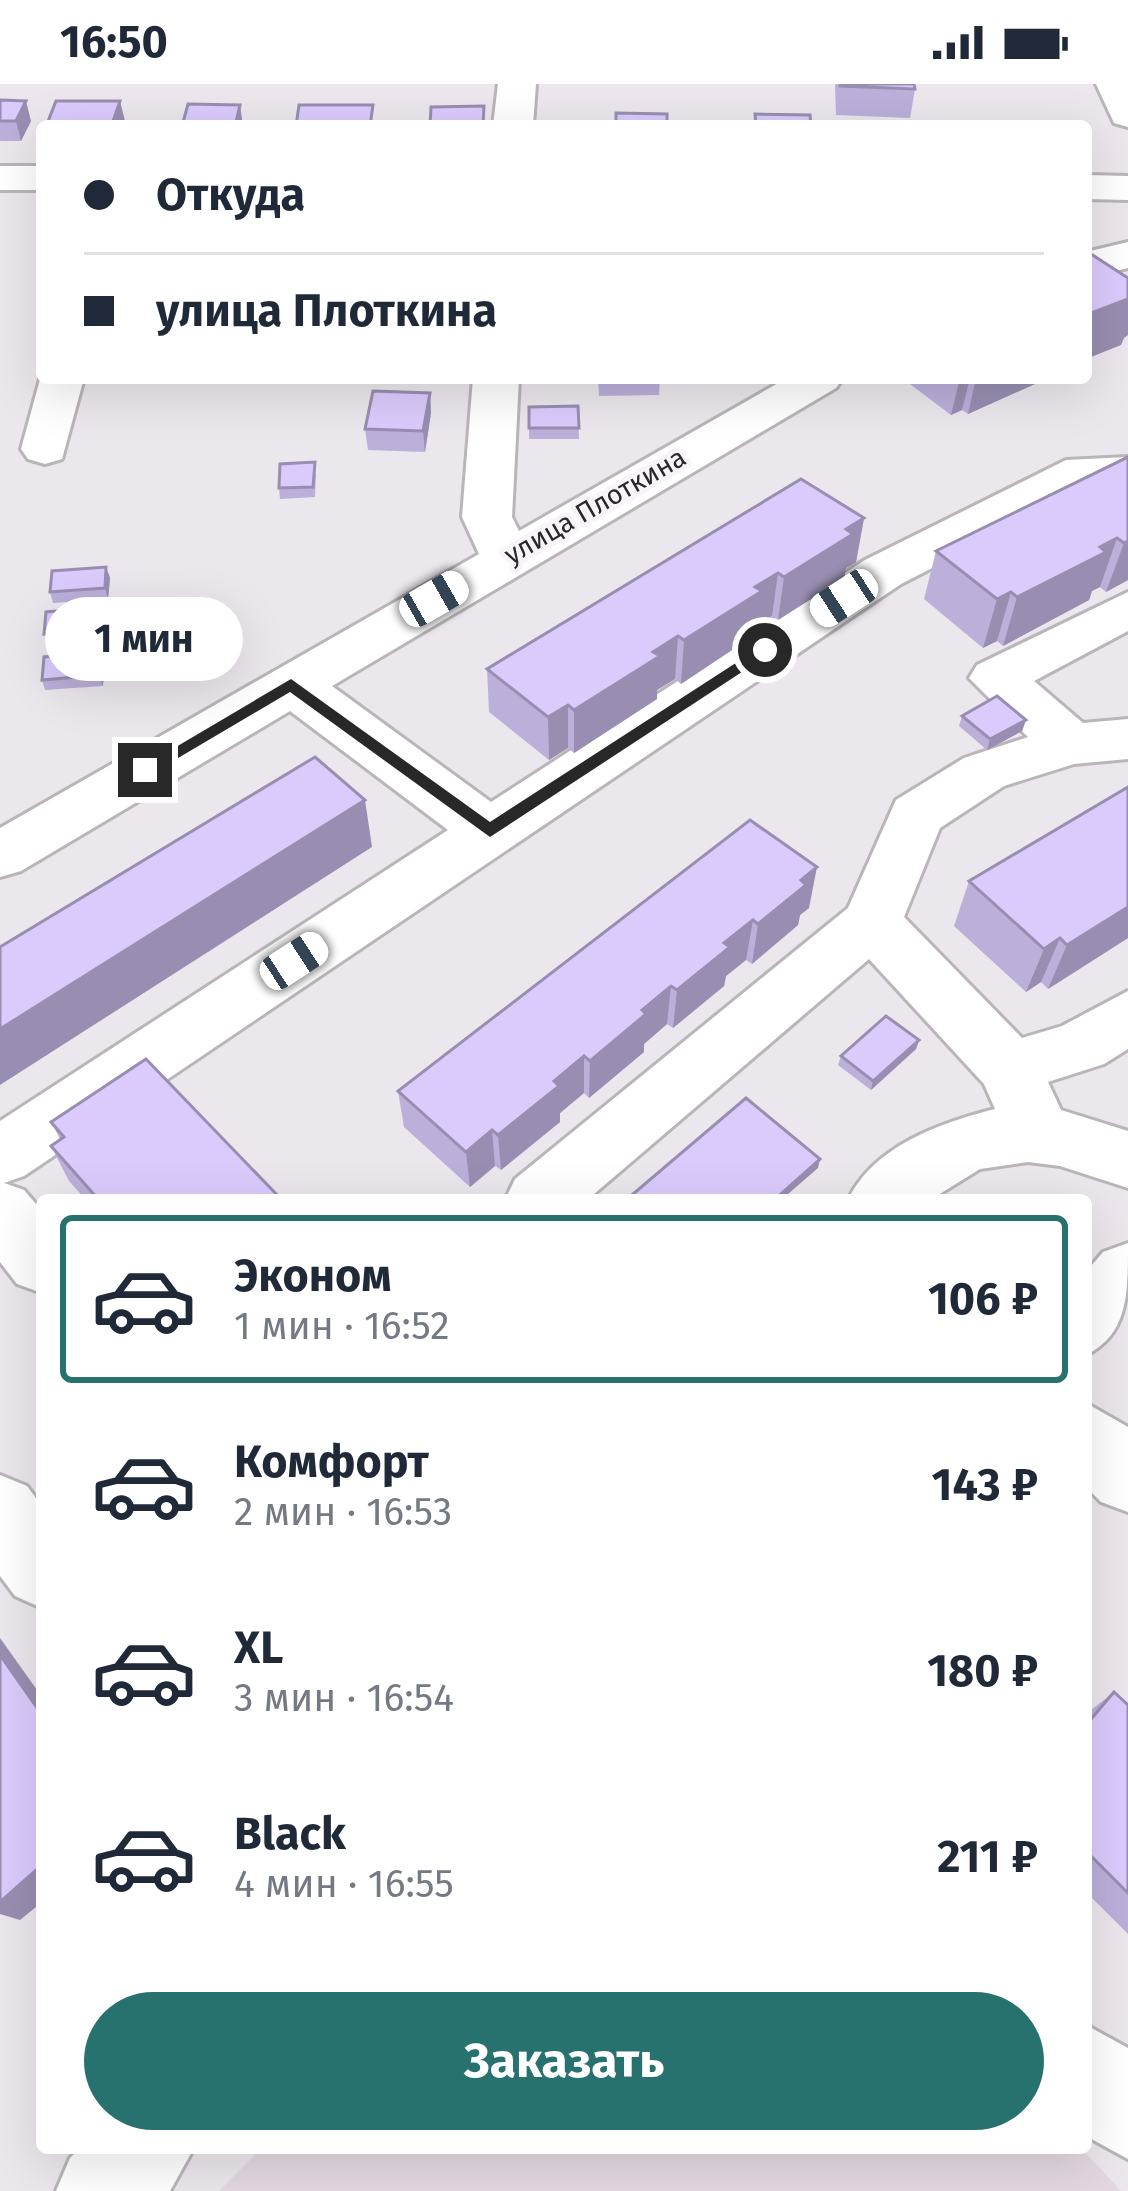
<!DOCTYPE html>
<html lang="ru">
<head>
<meta charset="utf-8">
<style>
	:root { --surface:#fff; --page:#f6f6f7; --text:#1f2937; --muted:#747a83; --line:#e0e1e3; --accent:#27716e }
	body { margin:0; font-family:"Fira Sans",sans-serif; background:var(--page); color:var(--text); height:100vh; display:flex; flex-direction:column; font-size:45px; white-space:nowrap }
	* { box-sizing:border-box; margin:0 }
	p { font-size:39px; color:var(--muted) }
	.icon { flex:none; width:66px; height:66px; fill:none; stroke:currentColor; stroke-width:2; stroke-linecap:round; stroke-linejoin:round }
	.map { position:relative; flex:1; overflow:hidden }
	.details { position:absolute; left:36px; top:1110px; width:1056px; height:960px; display:flex; flex-direction:column; background:var(--surface); border-radius:12px; box-shadow:0 12px 48px #0002 }
	.details>* { flex:none }
	.guide { position:absolute; left:36px; top:36px; width:1056px; height:264px; border-radius:12px; box-shadow:0 12px 48px #0002; display:grid; align-content:center; height:264px; padding:0 48px; background:var(--surface) }
	.end { position:absolute; width:54px; height:54px; margin:-27px; border:15px solid #292829; background:#fff; box-shadow:0 0 0 6px #fff }
	.from { border-radius:50% }
	.bubble { position:absolute; height:84px; border-radius:42px; background:var(--surface); box-shadow:0 12px 48px #0002; font-size:39px; font-weight:700; line-height:84px; text-align:center }
	.car { position:absolute; width:36px; height:72px; margin:-36px -18px; border-radius:15px; box-shadow:0 0 9px 3px #0007; background:linear-gradient(#fff 24%,#345 0 40%,#fff 0 76%,#345 0 86%,#fff 0) }
	.guide b { display:flex; align-items:center; gap:42px; height:114px; font-size:45px }
	.guide b+b { border-top:3px solid var(--line) }
	.guide i { width:30px; height:30px; background:var(--text) }
	ul { padding:21px 0 0; list-style:none }
	li { display:flex; align-items:center; gap:36px; height:168px; margin:0 24px 18px; padding:0 24px; border:6px solid transparent; border-radius:12px }
	li div { flex:1 }
	li b { display:block; font-size:45px }
	li em { font-style:normal; font-weight:700 }
	li.active { border-color:var(--accent) }
	li>.icon { width:108px; height:108px; stroke-width:1.5 }
	.cta { display:flex; gap:24px; margin-top:auto; padding:24px 48px }
	.cta a { flex:1; height:138px; border-radius:72px; background:var(--accent); color:#fff; font-size:48px; font-weight:700; line-height:138px; text-align:center }
	.status { display:flex; justify-content:space-between; align-items:center; height:84px; padding:0 60px; background:var(--surface); direction:ltr }
	.status svg { height:33px; fill:currentColor }
	.map>svg:first-child { display:block }
</style>
</head>
<body>
<div class="status"><b>16:50</b><svg viewBox="0 0 49 12"><path d="M0 12V9h3v3zM5 12V6h3v6zM10 12V3h3v9zM15 12V0h3v12zM26 1h20v11H26zM47 4h2v5h-2z"/></svg></div>
<div class="map">
<svg width="1128" height="2107" viewBox="0 0 1128 2107">
	<rect width="100%" height="100%" fill="#ece7ec"/>
	<polygon fill="#e3d8e2" points="262,2064 1081,2064 1121,2107 219,2107"/>
	<g fill="none" stroke-linecap="round" stroke-linejoin="round">
		<defs>
			<g id="minor">
				<polygon points="498,0 536,0 533,42 493,42"/>
				<polygon points="1096,0 1128,0 1128,43 1114,39"/>
				<rect x="0" y="82" width="42" height="24"/>
				<polygon points="1086,91 1128,92 1128,116 1086,115"/>
				<polygon points="1128,158 1128,184 1086,194 1086,168"/>
				<polygon points="42,288 42,294 84,294 62,375 45,380 28,375 21,365"/>
				<polygon points="473,294 519,294 512,433 519,447 787,294 843,294 836,304 332,602 491,718 865,476 1066,376 1128,373 1128,403 1091,402 901,500 24,1092 4,1099 24,1106 42,1127 42,1209 17,1200 0,1178 0,1037 448,746 290,627 21,787 0,793 0,744 479,470 462,433"/>
				<path d="M1128,508V547L1034,597L1083,639L1128,635V675L1074,680L1004,702L940,744L904,833L1022,954L1062,942L1128,907V965L1104,980L1048,998L1061,1026L1128,1047V1104L1060,1082L1028,1078L980,1085L930,1116H848C874,1062 940,1039 995,1025L984,1000L869,875L587,1116H505L515,1095L848,824L896,716L964,674L1028,653L969,594L977,581Z"/>
				<path d="M1128,1159C1128,1211 1128,1250 1086,1271V1188L1103,1168Z"/>
				<polygon points="1086,1319 1128,1343 1128,1428 1101,1418 1086,1403"/>
				<polygon points="0,1391 27,1402 42,1422 42,1524 15,1512 0,1492"/>
				<polygon points="1086,1941 1128,1964 1128,2075 1086,2052"/>
				<polygon points="80,2064 194,2064 170,2107 56,2107 70,2074"/>
			</g>
		</defs>
		<use href="#minor" stroke="#bab5b9" stroke-width="6"/>
		<use href="#minor" fill="#fff" fill-rule="evenodd"/>
	</g>
	<g fill="#bcafda">
		<polygon points="835,0 915,5 910,34 836,31"/>
		<polygon points="0,16 31,37 21,57 0,57"/>
		<polygon points="125,37 123,42 48,42 47,40"/>
		<polygon points="274,294 324,294 323,298"/>
		<polygon points="598,294 660,294 659,311 599,312"/>
		<polygon points="902,294 1036,294 1035,300 968,330 962,326 951,331"/>
		<polygon points="430,309 431,329 425,368 368,366 365,345"/>
		<polygon points="578,322 579,355 529,355 529,323"/>
		<polygon points="1128,373 1128,496 1106,508 1100,503 1092,507 1089,516 1003,562 997,557 983,564 924,515 936,467"/>
		<polygon points="316,389 315,413 280,415 279,404"/>
		<polygon points="864,434 856,478 846,484 844,494 778,536 772,532 757,541 756,550 681,600 675,595 657,606 657,615 574,669 568,664 549,676 489,628 487,585"/>
		<polygon points="106,483 110,494 108,515 53,519 50,508"/>
		<polygon points="102,523 105,534 104,556 48,560 44,550"/>
		<polygon points="101,568 104,579 103,602 45,606 42,596"/>
		<polygon points="962,632 1026,636 1022,647 987,666 959,642"/>
		<polygon points="1128,703 1128,854 1048,905 1041,898 1026,908 954,842 969,797"/>
		<polygon points="750,736 809,824 800,831 798,841 752,880 746,876 726,892 724,902 673,944 667,940 644,960 644,968 589,1014 584,1009 560,1029 560,1038 501,1086 495,1082 470,1103 404,1043 398,1007"/>
		<polygon points="919,956 916,965 871,1006 838,981 841,972"/>
		<polygon points="51,1038 282,1116 86,1116 69,1097 51,1062 60,1055"/>
		<polygon points="1114,1608 1128,1621 1128,1850 1086,1808 1086,1630"/>
	</g>
	<g fill="#998eb1">
		<polygon points="26,17 31,37 21,57 16,37"/>
		<polygon points="120,17 125,37 123,42 113,42"/>
		<polygon points="240,21 243,42 235,42"/>
		<polygon points="1128,215 1128,251 1124,254 1121,261 1086,275 1086,231"/>
		<polygon points="960,294 970,294 962,326 951,331"/>
		<polygon points="976,294 1036,294 1035,300 968,330"/>
		<polygon points="430,309 431,329 425,368 423,347"/>
		<polygon points="864,434 856,478 846,484 844,494 778,536 784,493 846,445"/>
		<polygon points="1117,454 1100,503 1092,507 1089,516 1003,562 1017,513"/>
		<polygon points="1128,457 1128,496 1106,508 1124,459"/>
		<polygon points="106,483 110,494 108,515 105,504"/>
		<polygon points="778,489 772,532 757,541 756,550 681,600 684,556 755,503"/>
		<polygon points="1011,508 997,557 983,564 997,515"/>
		<polygon points="102,523 105,534 104,556 101,545"/>
		<polygon points="678,552 675,595 657,606 657,615 574,669 574,626 653,568"/>
		<polygon points="101,568 104,579 103,602 99,591"/>
		<polygon points="568,621 568,664 549,676 548,633"/>
		<polygon points="1026,636 1022,647 987,666 990,655"/>
		<polygon points="365,716 372,763 0,1001 0,945"/>
		<polygon points="817,783 809,824 800,831 798,841 752,880 758,840 801,796"/>
		<polygon points="1128,823 1128,854 1048,905 1067,861"/>
		<polygon points="753,836 746,876 726,892 724,902 673,944 677,906 724,859"/>
		<polygon points="1060,854 1041,898 1026,908 1044,865"/>
		<polygon points="671,902 667,940 644,960 644,968 589,1014 590,977 642,926"/>
		<polygon points="919,956 916,965 871,1006 873,997"/>
		<polygon points="584,972 584,1009 560,1029 560,1038 501,1086 498,1051 554,997"/>
		<polygon points="492,1046 495,1082 470,1103 466,1068"/>
		<polygon points="820,1075 818,1084 781,1116 774,1116"/>
		<polygon points="0,1554 42,1613 42,1631 0,1571"/>
		<polygon points="42,1781 42,1818 20,1836 0,1830 0,1818"/>
	</g>
	<g fill="#dbcbfd" stroke="#998eb1" stroke-width="3">
		<polygon points="840,0 914,0 915,5 840,2"/>
		<polygon points="0,16 26,17 16,37 0,37"/>
		<polygon points="56,17 120,17 112,40 47,40"/>
		<polygon points="188,20 240,21 235,42 182,42"/>
		<polygon points="299,21 373,21 370,42 296,42"/>
		<polygon points="484,22 483,42 430,42 431,23"/>
		<polygon points="616,29 667,30 667,42 616,42"/>
		<polygon points="755,30 810,31 811,42 756,42"/>
		<polygon points="1091,170 1128,194 1128,215 1086,231 1086,172"/>
		<polygon points="373,307 430,309 423,347 365,345"/>
		<polygon points="578,322 579,344 529,344 529,323"/>
		<polygon points="1128,373 1128,457 1124,459 1117,454 1100,463 1106,468 1017,513 1011,508 997,515 936,467"/>
		<polygon points="315,378 313,403 279,404 280,380"/>
		<polygon points="801,395 864,434 846,445 853,450 784,493 778,489 755,503 762,507 684,556 678,552 653,568 660,572 574,626 568,621 548,633 487,585"/>
		<polygon points="106,483 105,504 50,508 52,487"/>
		<polygon points="102,523 101,545 44,550 46,528"/>
		<polygon points="101,568 99,591 42,596 44,573"/>
		<polygon points="997,612 1026,636 990,655 962,632"/>
		<polygon points="315,673 365,716 0,945 0,863"/>
		<polygon points="1128,703 1128,823 1067,861 1060,854 1044,865 969,797"/>
		<polygon points="750,736 817,783 801,796 806,801 758,840 753,836 724,859 730,863 677,906 671,902 642,926 646,930 590,977 584,972 554,997 559,1002 498,1051 492,1046 466,1068 398,1007"/>
		<polygon points="886,932 919,956 873,997 841,972"/>
		<polygon points="146,975 282,1116 99,1116 51,1062 64,1053 51,1038"/>
		<polygon points="746,1014 820,1075 774,1116 626,1116"/>
		<polygon points="0,1571 42,1631 42,1781 0,1818"/>
		<polygon points="1114,1608 1128,1621 1128,1809 1086,1767 1086,1641"/>
	</g>
	<polygon fill="#292829" points="765,560 771,569 490,753 290,608 151,690 137,686 291,595 490,738"/>
	<g text-anchor="middle" stroke-width="10" stroke-linejoin="round" paint-order="stroke">
		<g font-size="27" fill="#292829" stroke="#f9f4f9">
			<text transform="translate(595 422) rotate(-30)" y="9">улица Плоткина</text>
		</g>
	</g>
</svg>
<i class="end from" style="left:765px;top:566px"></i>
<i class="end" style="left:145px;top:686px"></i>
<div class="bubble" style="left:45px;top:513px;width:198px">1 мин</div>
<i class="car" style="left:844px;top:514px;rotate:237deg"></i>
<i class="car" style="left:434px;top:515px;rotate:60deg"></i>
<i class="car" style="left:294px;top:877px;rotate:57deg"></i>
<div class="guide">
<b><i class="from"></i>Откуда</b>
<b><i></i>улица Плоткина</b>
</div>
<section class="details">
<ul>
<li class="active"><svg class="icon" aria-label="car" viewBox="0 0 24 24"><path d="M5 17H2v-5l4-1 3-4h7l3 4 3 1v5h-3M9 17h6M6 11h13"/><circle cx="7" cy="17" r="2"/><circle cx="17" cy="17" r="2"/></svg><div><b>Эконом</b><p>1 мин · 16:52</p></div><em>106 ₽</em></li>
<li><svg class="icon" aria-label="car" viewBox="0 0 24 24"><path d="M5 17H2v-5l4-1 3-4h7l3 4 3 1v5h-3M9 17h6M6 11h13"/><circle cx="7" cy="17" r="2"/><circle cx="17" cy="17" r="2"/></svg><div><b>Комфорт</b><p>2 мин · 16:53</p></div><em>143 ₽</em></li>
<li><svg class="icon" aria-label="car" viewBox="0 0 24 24"><path d="M5 17H2v-5l4-1 3-4h7l3 4 3 1v5h-3M9 17h6M6 11h13"/><circle cx="7" cy="17" r="2"/><circle cx="17" cy="17" r="2"/></svg><div><b>XL</b><p>3 мин · 16:54</p></div><em>180 ₽</em></li>
<li><svg class="icon" aria-label="car" viewBox="0 0 24 24"><path d="M5 17H2v-5l4-1 3-4h7l3 4 3 1v5h-3M9 17h6M6 11h13"/><circle cx="7" cy="17" r="2"/><circle cx="17" cy="17" r="2"/></svg><div><b>Black</b><p>4 мин · 16:55</p></div><em>211 ₽</em></li>
</ul>
<div class="cta"><a>Заказать</a></div>
</section>
</div>
</body>
</html>
